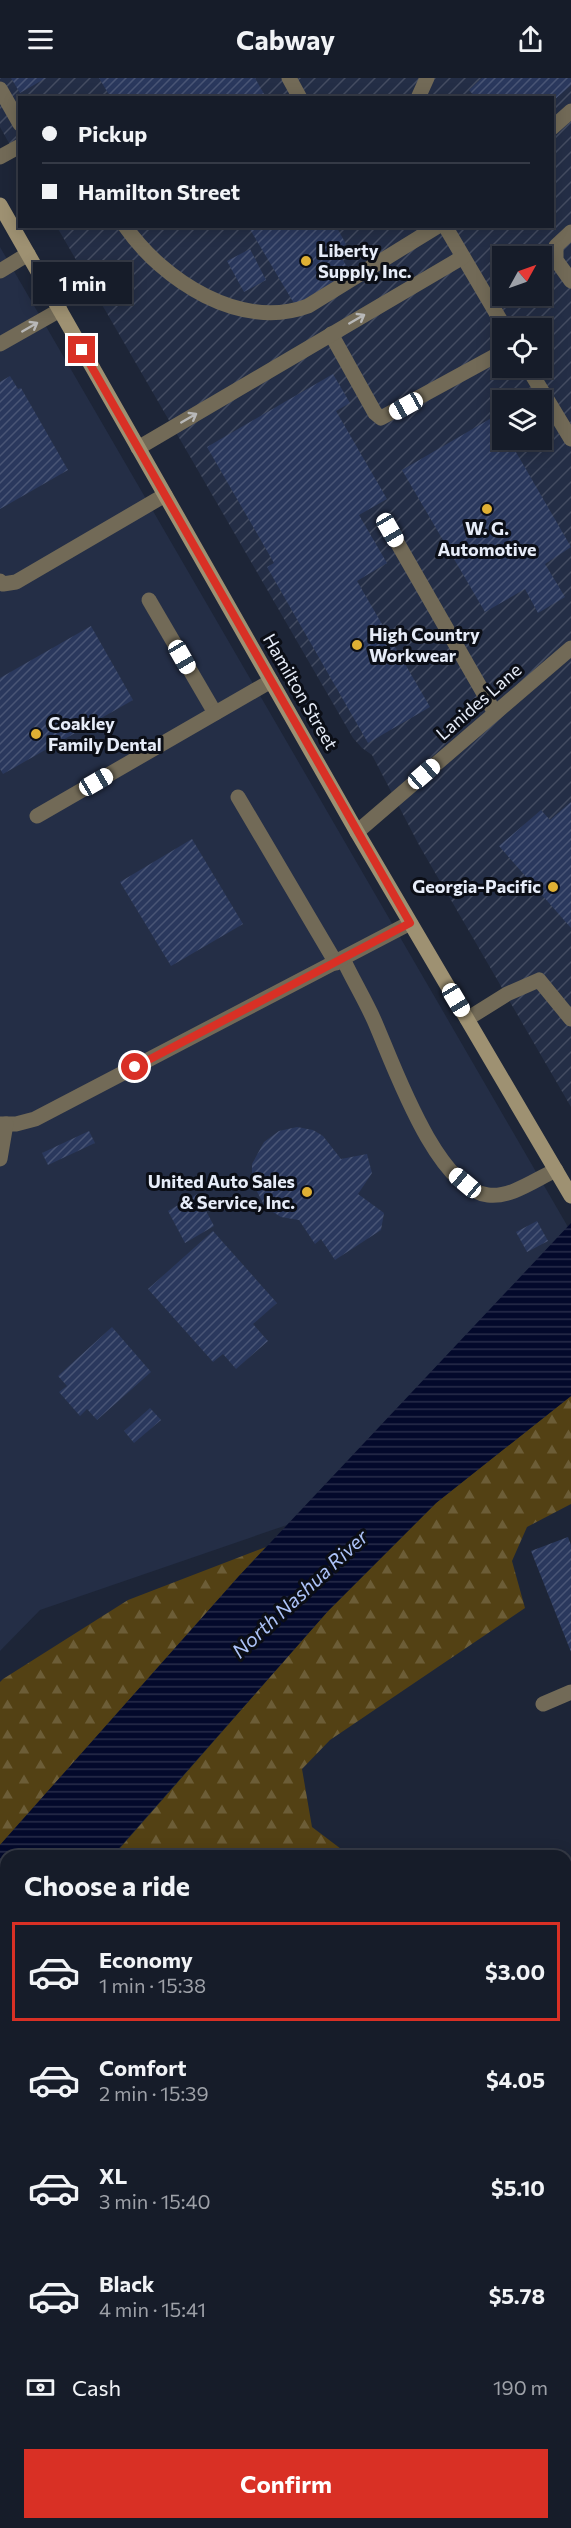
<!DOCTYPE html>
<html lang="en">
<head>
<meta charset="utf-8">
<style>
	:root { --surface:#161c29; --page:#1f2531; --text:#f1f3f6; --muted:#9ea1a8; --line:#353a46; --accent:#d93025 }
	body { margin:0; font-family:Commissioner,sans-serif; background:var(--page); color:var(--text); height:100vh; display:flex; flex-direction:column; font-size:22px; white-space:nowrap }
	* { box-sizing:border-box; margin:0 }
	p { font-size:20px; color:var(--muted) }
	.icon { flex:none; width:33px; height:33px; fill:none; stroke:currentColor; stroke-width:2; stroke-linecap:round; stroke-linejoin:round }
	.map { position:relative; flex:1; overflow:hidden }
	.details { position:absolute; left:0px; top:1772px; width:572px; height:680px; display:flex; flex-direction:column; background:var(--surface); border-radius:18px 18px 0 0; box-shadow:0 3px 15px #0003,0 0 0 2px var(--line) }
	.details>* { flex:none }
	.top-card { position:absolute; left:18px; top:18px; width:536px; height:132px; border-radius:0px; box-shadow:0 3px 15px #0003,0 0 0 2px var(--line); display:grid; align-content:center; height:132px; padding:0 24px; background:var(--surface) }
	.needle { width:39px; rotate:50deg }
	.tools { position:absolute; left:492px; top:168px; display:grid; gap:12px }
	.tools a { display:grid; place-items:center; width:60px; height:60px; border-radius:0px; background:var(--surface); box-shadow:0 3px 15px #0003,0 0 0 2px var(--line); font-size:30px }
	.end { position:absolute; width:27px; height:27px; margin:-14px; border:8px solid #d93025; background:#fff; box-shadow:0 0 0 3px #fff }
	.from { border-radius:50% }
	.bubble { position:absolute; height:42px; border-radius:0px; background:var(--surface); box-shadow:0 3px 15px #0003,0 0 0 2px var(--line); font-size:20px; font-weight:700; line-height:42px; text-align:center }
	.car { position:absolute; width:18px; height:36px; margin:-18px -9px; border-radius:8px; box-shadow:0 0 4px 2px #0007; background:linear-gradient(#fff 24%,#345 0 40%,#fff 0 76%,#345 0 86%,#fff 0) }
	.top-card b { display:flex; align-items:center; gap:21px; height:57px; font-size:22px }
	.top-card b+b { border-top:2px solid var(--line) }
	.top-card i { width:15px; height:15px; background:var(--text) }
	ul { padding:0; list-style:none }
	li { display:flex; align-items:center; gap:18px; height:99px; margin:0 12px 9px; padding:0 12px; border:3px solid transparent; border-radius:0px }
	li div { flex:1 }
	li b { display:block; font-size:22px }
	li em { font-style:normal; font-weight:700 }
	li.current { border-color:var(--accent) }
	li>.icon { width:54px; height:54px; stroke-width:1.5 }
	h2 { padding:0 24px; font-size:27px; line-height:72px }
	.pay { display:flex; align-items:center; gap:15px; height:66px; padding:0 24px; font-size:22px }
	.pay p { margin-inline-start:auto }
	.action { display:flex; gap:12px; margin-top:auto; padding:12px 24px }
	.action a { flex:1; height:69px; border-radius:0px; background:var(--accent); color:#fff; font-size:24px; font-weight:700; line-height:69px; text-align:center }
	header { display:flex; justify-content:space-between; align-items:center; height:78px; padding:0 24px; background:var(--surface); font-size:27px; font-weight:700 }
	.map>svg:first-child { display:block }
</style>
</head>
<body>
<header><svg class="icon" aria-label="menu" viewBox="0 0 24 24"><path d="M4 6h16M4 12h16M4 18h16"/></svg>Cabway<svg class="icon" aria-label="share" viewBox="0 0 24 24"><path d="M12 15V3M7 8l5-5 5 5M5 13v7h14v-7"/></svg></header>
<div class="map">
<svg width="571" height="2450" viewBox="0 0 571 2450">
	<defs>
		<pattern id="industrial-furrows" width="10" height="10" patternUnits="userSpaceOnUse" patternTransform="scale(1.5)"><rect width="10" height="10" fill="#242e46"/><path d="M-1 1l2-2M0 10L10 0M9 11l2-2" fill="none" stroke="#444c61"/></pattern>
		<pattern id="forest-firs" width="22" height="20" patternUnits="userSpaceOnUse" patternTransform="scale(1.5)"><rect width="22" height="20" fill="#534114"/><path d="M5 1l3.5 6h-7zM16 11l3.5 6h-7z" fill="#6c5d37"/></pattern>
		<pattern id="water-rules" width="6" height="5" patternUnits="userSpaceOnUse" patternTransform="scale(1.5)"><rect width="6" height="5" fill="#03092b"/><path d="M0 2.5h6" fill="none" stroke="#282d4a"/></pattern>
		<pattern id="building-hatch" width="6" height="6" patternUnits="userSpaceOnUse" patternTransform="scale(1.5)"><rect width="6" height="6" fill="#2a385d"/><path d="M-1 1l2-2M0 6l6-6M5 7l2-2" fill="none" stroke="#495575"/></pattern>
	</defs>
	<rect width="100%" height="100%" fill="#1d2537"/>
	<polygon fill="#242e46" points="0,169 568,1149 287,1447 40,1532 0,1573"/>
	<path fill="url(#industrial-furrows)" fill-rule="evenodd" d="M0,0H571V1029L419,767L372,677L362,670L353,660L57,149L552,148V20H20L19,83L0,49ZM502,178H542V218H502ZM502,250H542V290H502ZM502,322H542V362H502Z"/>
	<g fill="url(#forest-firs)">
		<polygon points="571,1318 571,1426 527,1449 512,1483 525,1530 330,1662 302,1691 312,1749 349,1777 113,1778 328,1533 436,1425"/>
		<polygon points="266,1469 239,1498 0,1767 0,1604 3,1601 128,1522"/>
		<polygon points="6,2055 6,2162 0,2092"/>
		<polygon points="566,2314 571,2332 571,2450 268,2450 256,2445 566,2445"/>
	</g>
	<polygon fill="url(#water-rules)" points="571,1145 571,1318 436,1425 328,1533 113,1777 6,1778 6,2055 0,2092 6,2162 6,2445 256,2445 268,2450 0,2450 0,1767 239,1498"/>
	<g fill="url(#building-hatch)">
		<polygon points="11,0 46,0 20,15"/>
		<polygon points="99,0 255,0 264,16 259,20 111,20"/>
		<polygon points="482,0 571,0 571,7 552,24 552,20 476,20 469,12"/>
		<polygon points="248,148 336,148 346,166 337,172 350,194 295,227"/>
		<polygon points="250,171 266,202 244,214 227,183"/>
		<polygon points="333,296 350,325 336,333 387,421 359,437 387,485 357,503 430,629 368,665 267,489 274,485 207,369"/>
		<polygon points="10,298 18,311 21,310 68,392 0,431 0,304"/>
		<polygon points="495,338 502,351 502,362 509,362 571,469 545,486 565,519 538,535 525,511 485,534 402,392"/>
		<polygon points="91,548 133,622 3,696 0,691 0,600"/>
		<polygon points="571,724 571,850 499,768 541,732 550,742"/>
		<polygon points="192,761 243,846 171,888 120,804"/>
		<polygon points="297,1049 313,1052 323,1058 341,1081 367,1076 372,1095 358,1116 384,1135 381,1152 335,1182 321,1161 315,1166 299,1142 281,1139 265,1129 252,1104 252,1086 264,1064 279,1053"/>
		<polygon points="89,1053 95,1065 48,1087 42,1075"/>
		<polygon points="197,1116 214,1148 185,1165 168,1133"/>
		<polygon points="537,1143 548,1163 527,1174 516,1154"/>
		<polygon points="213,1153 277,1225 253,1246 268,1263 236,1291 223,1276 213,1284 148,1211"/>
		<polygon points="112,1249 151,1294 97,1342 87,1331 80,1338 59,1314 67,1308 58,1298"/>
		<polygon points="150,1330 161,1342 134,1365 124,1353"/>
		<polygon points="568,1459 571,1467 571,1574 531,1473"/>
	</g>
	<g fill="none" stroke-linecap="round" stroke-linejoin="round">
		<g stroke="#726a57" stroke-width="15">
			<polyline points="289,0 300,20"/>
			<polyline points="0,11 20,46"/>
			<polyline points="418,20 427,0"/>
			<polyline points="552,50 571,33"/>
			<polyline points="0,79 20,68"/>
			<path d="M125,148C163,203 241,253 308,228L438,148"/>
			<polyline points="445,148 505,250"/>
			<polyline points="571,154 556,168 556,182 571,203"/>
			<polyline points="0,193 28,176"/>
			<polyline points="331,256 375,335 381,340 502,274"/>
			<polyline points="0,266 60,232"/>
			<polyline points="528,290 571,361"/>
			<polyline points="138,370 463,179"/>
			<polyline points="390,452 495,635"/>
			<polyline points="0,503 3,506 16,504 165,417"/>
			<polyline points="149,522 215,635"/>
			<polyline points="238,719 336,885"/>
			<polyline points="37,738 271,603"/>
			<path d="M343,881C353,902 365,922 374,942C393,985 436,1111 488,1117C511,1120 536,1101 556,1092"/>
			<polyline points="467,941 507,916 539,902 571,941"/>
			<polyline points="0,1046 16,1046 35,1041 410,845"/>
			<polyline points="0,1081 6,1046"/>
			<polyline points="543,1626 571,1614"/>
		</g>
		<polyline stroke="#726a57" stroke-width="15" points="357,754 571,570"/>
		<polyline stroke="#9e9172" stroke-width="15" points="0,127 357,754 571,1118"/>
	</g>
	<defs><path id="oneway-shaft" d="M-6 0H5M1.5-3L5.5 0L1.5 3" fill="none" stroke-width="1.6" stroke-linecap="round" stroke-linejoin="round" transform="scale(1.5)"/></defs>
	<g stroke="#b8b8b8">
		<use href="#oneway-shaft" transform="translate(357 241) rotate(-30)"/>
		<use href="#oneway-shaft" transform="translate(30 249) rotate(-30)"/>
		<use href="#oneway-shaft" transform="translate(189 340) rotate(-30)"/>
	</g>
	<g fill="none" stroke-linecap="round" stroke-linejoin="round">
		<polyline stroke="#d93025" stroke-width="8" points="82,272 410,845 135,989"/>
	</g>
	<g fill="#dfb034" stroke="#0b0e16" stroke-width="2">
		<circle cx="306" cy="183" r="6"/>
		<circle cx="487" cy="431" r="6"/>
		<circle cx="357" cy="567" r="6"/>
		<circle cx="36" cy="656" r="6"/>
		<circle cx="553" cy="809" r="6"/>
		<circle cx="307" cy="1114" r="6"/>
	</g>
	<g text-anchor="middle" stroke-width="6" stroke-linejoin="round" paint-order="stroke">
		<g font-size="18" font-weight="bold" fill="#e6ecf8" stroke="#0b0e16" text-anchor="start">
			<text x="318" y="179">Liberty<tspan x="318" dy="21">Supply, Inc.</tspan></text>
			<text x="487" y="457" text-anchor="middle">W. G.<tspan x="487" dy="21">Automotive</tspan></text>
			<text x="369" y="563">High Country<tspan x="369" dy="21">Workwear</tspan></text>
			<text x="48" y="652">Coakley<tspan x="48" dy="21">Family Dental</tspan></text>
			<text x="541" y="815" text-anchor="end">Georgia-Pacific</text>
			<text x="295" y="1110" text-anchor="end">United Auto Sales<tspan x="295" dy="21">&amp; Service, Inc.</tspan></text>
		</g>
		<g font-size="18" fill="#e6ecf8" stroke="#0b0e16">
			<text transform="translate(300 614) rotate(60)" y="6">Hamilton Street</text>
			<text transform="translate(479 624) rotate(-41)" y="6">Lanides Lane</text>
		</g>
		<g font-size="20" font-style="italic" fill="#adc3f8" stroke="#0b0e16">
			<text transform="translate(300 1516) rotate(-43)" y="7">North Nashua River</text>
		</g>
	</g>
</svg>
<div class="tools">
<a><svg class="needle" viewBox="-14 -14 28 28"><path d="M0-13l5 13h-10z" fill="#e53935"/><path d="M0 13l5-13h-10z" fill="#9ea1a8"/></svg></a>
<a><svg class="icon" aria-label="locate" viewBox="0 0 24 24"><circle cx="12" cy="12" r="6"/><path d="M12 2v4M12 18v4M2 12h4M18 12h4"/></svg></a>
<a><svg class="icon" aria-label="layers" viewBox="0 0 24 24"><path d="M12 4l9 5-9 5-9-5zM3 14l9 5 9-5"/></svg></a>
</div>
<i class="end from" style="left:135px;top:989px"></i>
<i class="end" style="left:82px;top:272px"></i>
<div class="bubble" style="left:33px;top:184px;width:99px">1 min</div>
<i class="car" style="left:406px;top:328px;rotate:241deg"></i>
<i class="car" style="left:390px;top:452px;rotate:150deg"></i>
<i class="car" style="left:182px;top:579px;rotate:150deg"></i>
<i class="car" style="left:424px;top:696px;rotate:49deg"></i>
<i class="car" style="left:96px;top:704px;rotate:60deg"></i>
<i class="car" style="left:456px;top:922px;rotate:149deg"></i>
<i class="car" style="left:465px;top:1105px;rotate:310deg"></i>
<div class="top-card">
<b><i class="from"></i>Pickup</b>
<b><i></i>Hamilton Street</b>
</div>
<section class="details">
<h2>Choose a ride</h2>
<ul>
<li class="current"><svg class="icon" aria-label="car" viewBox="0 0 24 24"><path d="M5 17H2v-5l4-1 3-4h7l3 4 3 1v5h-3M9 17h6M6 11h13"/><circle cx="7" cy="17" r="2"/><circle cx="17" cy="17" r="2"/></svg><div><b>Economy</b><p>1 min · 15:38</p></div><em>$3.00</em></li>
<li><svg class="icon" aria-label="car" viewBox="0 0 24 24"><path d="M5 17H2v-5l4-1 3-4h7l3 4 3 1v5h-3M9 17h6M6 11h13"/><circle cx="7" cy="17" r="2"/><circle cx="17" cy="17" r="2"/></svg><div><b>Comfort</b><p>2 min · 15:39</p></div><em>$4.05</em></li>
<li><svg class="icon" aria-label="car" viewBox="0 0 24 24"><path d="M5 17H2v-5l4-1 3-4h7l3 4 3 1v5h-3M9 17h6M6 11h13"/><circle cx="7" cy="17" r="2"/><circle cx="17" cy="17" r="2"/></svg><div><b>XL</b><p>3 min · 15:40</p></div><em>$5.10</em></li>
<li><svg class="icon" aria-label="car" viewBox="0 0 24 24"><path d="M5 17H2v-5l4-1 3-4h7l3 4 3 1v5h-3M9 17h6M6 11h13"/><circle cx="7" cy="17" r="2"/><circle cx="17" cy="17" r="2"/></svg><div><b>Black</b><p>4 min · 15:41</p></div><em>$5.78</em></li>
</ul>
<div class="pay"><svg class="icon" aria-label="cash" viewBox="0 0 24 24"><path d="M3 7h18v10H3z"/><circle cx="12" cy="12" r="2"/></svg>Cash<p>190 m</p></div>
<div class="action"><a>Confirm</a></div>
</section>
</div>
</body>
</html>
